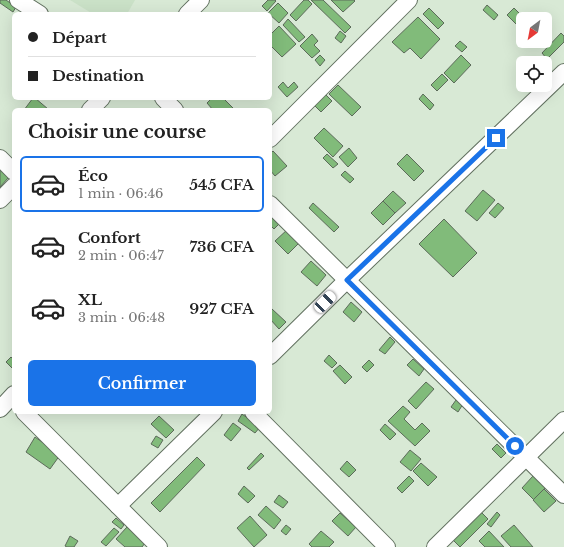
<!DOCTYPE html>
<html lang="fr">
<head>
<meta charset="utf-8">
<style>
	:root { --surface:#fff; --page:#f6f6f6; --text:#222; --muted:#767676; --line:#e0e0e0; --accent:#1a73e8 }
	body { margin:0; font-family:"Libre Baskerville",serif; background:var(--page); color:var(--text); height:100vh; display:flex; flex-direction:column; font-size:15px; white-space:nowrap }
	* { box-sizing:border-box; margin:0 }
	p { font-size:13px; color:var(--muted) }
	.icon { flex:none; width:22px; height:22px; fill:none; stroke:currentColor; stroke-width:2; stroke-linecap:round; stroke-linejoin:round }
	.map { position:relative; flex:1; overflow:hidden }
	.drawer { position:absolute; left:12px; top:108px; width:260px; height:306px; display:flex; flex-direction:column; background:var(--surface); border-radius:6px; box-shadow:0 4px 16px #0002 }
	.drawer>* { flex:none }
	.banner { position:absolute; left:12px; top:12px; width:260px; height:88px; border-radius:6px; box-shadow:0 4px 16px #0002; display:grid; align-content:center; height:88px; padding:0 16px; background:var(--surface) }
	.needle { width:26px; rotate:212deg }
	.controls { position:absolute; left:516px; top:12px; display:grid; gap:8px }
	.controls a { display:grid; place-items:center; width:36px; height:36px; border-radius:6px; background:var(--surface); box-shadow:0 4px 16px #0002; font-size:20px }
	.end { position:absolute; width:18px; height:18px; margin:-9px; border:5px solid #1a73e8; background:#fff; box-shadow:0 0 0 2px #fff }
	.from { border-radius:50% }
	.car { position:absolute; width:12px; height:24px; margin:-12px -6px; border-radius:5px; box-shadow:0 0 3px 1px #0007; background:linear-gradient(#fff 24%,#345 0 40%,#fff 0 76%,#345 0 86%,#fff 0) }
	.banner b { display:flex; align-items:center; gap:14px; height:38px; font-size:15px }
	.banner b+b { border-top:1px solid var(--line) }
	.banner i { width:10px; height:10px; background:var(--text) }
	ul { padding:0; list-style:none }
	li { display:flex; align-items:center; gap:12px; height:56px; margin:0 8px 6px; padding:0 8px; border:2px solid transparent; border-radius:6px }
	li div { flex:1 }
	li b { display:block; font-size:15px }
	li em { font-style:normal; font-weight:600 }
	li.selected { border-color:var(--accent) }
	li>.icon { width:36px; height:36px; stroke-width:1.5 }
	h2 { padding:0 16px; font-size:18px; line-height:48px }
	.cta { display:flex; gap:8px; margin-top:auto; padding:8px 16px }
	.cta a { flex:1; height:46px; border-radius:6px; background:var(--accent); color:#fff; font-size:16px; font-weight:600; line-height:46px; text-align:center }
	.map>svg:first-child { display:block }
</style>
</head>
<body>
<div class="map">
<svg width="564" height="547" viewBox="0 0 564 547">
	<rect width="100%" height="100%" fill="#d8e9d5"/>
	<polygon fill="#cae1c7" points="70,0 135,0 127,14 93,14"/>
	<g fill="#81bb7a" stroke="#5c6b5a">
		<polygon points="0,0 6,0 16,7 13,12 0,3"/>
		<polygon points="268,0 275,0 276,1 267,11 262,6"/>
		<polygon points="304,0 308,0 312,4 296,21 290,15"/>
		<polygon points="311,0 323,0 351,27 345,33"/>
		<polygon points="331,0 354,0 355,1 343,12"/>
		<polygon points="278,3 288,13 279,23 268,13"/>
		<polygon points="487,5 498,15 494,20 483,10"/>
		<polygon points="429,8 444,23 438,29 423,14"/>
		<polygon points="514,8 525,19 523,19 523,31 507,15"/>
		<polygon points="418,17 440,39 421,59 410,48 404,53 392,42"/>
		<polygon points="288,19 305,37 299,42 283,25"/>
		<polygon points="279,26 296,44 282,57 270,45 270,35"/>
		<polygon points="340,31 346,36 341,43 335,38"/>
		<polygon points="561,33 564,36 564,42 547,59 542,53"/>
		<polygon points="312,34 318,41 314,45 320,51 312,58 300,46"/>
		<polygon points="460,41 467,47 462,52 455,46"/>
		<polygon points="320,55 325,60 320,66 315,60"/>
		<polygon points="461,55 471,65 454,83 444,73"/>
		<polygon points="442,74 448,80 437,91 431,85"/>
		<polygon points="283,82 288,88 294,82 298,87 287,97 278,87"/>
		<polygon points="338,85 361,107 352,116 329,94"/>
		<polygon points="325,94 332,101 321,112 314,105"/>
		<polygon points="423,94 434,105 430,110 419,99"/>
		<polygon points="33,98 35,98 48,109 47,110 24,110"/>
		<polygon points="212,98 223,98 235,110 213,110 207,103"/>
		<polygon points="324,128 343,146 333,157 314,138"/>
		<polygon points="349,148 357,158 348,167 339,157"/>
		<polygon points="273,151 287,166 275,176 270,170 270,154"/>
		<polygon points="327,154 338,164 333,168 323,158"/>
		<polygon points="407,154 424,171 414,181 397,164"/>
		<polygon points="1,169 9,177 0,187 0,171"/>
		<polygon points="345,171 354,179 350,183 341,175"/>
		<polygon points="483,190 495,200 477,221 465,211"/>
		<polygon points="393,191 406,203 395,213 383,201"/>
		<polygon points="383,201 395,213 383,225 371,213"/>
		<polygon points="313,203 339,227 334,232 309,208"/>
		<polygon points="498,203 504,208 495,218 489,213"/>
		<polygon points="270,213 280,223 274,229 270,225"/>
		<polygon points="444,219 477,253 453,277 419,244"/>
		<polygon points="288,229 300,242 288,254 275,241"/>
		<polygon points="311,261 326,275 317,286 301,272"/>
		<polygon points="351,302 362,312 354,322 343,312"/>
		<polygon points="272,309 286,322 279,329 270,319 270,311"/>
		<polygon points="390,337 395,342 385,354 379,350"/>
		<polygon points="329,355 337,363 332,368 324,361"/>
		<polygon points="11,357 14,360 14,370 6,362"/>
		<polygon points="413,359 424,369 419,376 407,365"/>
		<polygon points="369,360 374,365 367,372 362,367"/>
		<polygon points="340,365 352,377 345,384 333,371"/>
		<polygon points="426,382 434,389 416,409 408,401"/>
		<polygon points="456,400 463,404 458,412 451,407"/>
		<polygon points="403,406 410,412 404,419 415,430 422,423 430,431 415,446 388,421"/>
		<polygon points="242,414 260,427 255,433 238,421"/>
		<polygon points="159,416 174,430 166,438 151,424"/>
		<polygon points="233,423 241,429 231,441 224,435"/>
		<polygon points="385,424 396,434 390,440 380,430"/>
		<polygon points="156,436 163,440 158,448 151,444"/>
		<polygon points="35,437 60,455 50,469 26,452"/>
		<polygon points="497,444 506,453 501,458 492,449"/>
		<polygon points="410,450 421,459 411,471 400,462"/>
		<polygon points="261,453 264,456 249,470 247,468"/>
		<polygon points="197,457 205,465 160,512 151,503"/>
		<polygon points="347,461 356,470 349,477 340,469"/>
		<polygon points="421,463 437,477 428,486 413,471"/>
		<polygon points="409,476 414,481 402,493 397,488"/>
		<polygon points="533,476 545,488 534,500 522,488"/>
		<polygon points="244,486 255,496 248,503 238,494"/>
		<polygon points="544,489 556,501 544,512 533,500"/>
		<polygon points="279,495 288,502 283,508 274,502"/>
		<polygon points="266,506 281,520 274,529 258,515"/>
		<polygon points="477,508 488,519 460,547 449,536"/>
		<polygon points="497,512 500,515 491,527 487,524"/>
		<polygon points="340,513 356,527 348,536 332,521"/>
		<polygon points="250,516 267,535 254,547 237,528"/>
		<polygon points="116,518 124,525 121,529 112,522"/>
		<polygon points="286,525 291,529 286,535 281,531"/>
		<polygon points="514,525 533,547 511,547 501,536"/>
		<polygon points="127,527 145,543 142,547 125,547 116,539"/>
		<polygon points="114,528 119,532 106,546 101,542"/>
		<polygon points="321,531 334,542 329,547 312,547 309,544"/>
		<polygon points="489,531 504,547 485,547 479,541"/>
		<polygon points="70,536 78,541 74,547 67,547 65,546"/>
	</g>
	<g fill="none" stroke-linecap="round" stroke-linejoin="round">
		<defs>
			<g id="street">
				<polyline points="18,0 40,14"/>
				<polyline points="187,14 201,0"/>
				<polyline points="163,98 175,110"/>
				<polyline points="90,110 102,98"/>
				<polyline points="270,139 409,0"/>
				<polyline points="0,158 14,172"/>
				<polyline points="0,200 14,186"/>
				<polyline points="270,204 564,495"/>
				<polyline points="270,356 347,280 564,72"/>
				<polyline points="0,409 14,394"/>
				<polyline points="24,412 159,547"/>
				<polyline points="253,412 387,547"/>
				<polyline points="118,506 214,412"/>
				<polyline points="435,547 564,420"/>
			</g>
		</defs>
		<use href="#street" stroke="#627160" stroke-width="18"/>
		<use href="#street" stroke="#fff" stroke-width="16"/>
	</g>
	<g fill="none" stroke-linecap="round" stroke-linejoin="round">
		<polyline stroke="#1a73e8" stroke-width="5" points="496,138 347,280 515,446"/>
	</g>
</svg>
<div class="controls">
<a><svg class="needle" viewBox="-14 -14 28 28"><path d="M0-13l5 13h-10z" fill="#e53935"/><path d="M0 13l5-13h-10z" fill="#767676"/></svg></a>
<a><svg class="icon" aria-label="locate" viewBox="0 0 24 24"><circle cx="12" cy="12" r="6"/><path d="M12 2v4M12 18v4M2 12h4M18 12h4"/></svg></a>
</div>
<i class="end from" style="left:515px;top:446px"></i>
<i class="end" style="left:496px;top:138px"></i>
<i class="car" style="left:325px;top:302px;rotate:45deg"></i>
<div class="banner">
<b><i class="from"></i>Départ</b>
<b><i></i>Destination</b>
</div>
<section class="drawer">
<h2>Choisir une course</h2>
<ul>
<li class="selected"><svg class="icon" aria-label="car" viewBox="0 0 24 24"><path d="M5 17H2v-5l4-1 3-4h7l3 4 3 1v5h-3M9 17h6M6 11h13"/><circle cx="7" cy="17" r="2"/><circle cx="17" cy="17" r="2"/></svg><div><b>Éco</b><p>1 min · 06:46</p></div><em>545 CFA</em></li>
<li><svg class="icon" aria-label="car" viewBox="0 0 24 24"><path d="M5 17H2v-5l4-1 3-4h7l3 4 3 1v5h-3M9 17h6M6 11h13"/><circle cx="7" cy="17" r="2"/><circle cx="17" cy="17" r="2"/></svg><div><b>Confort</b><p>2 min · 06:47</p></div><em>736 CFA</em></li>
<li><svg class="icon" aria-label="car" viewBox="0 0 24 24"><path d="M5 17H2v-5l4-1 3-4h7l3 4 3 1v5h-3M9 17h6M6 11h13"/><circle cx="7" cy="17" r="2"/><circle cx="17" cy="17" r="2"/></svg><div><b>XL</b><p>3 min · 06:48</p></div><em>927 CFA</em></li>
</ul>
<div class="cta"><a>Confirmer</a></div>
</section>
</div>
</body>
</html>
